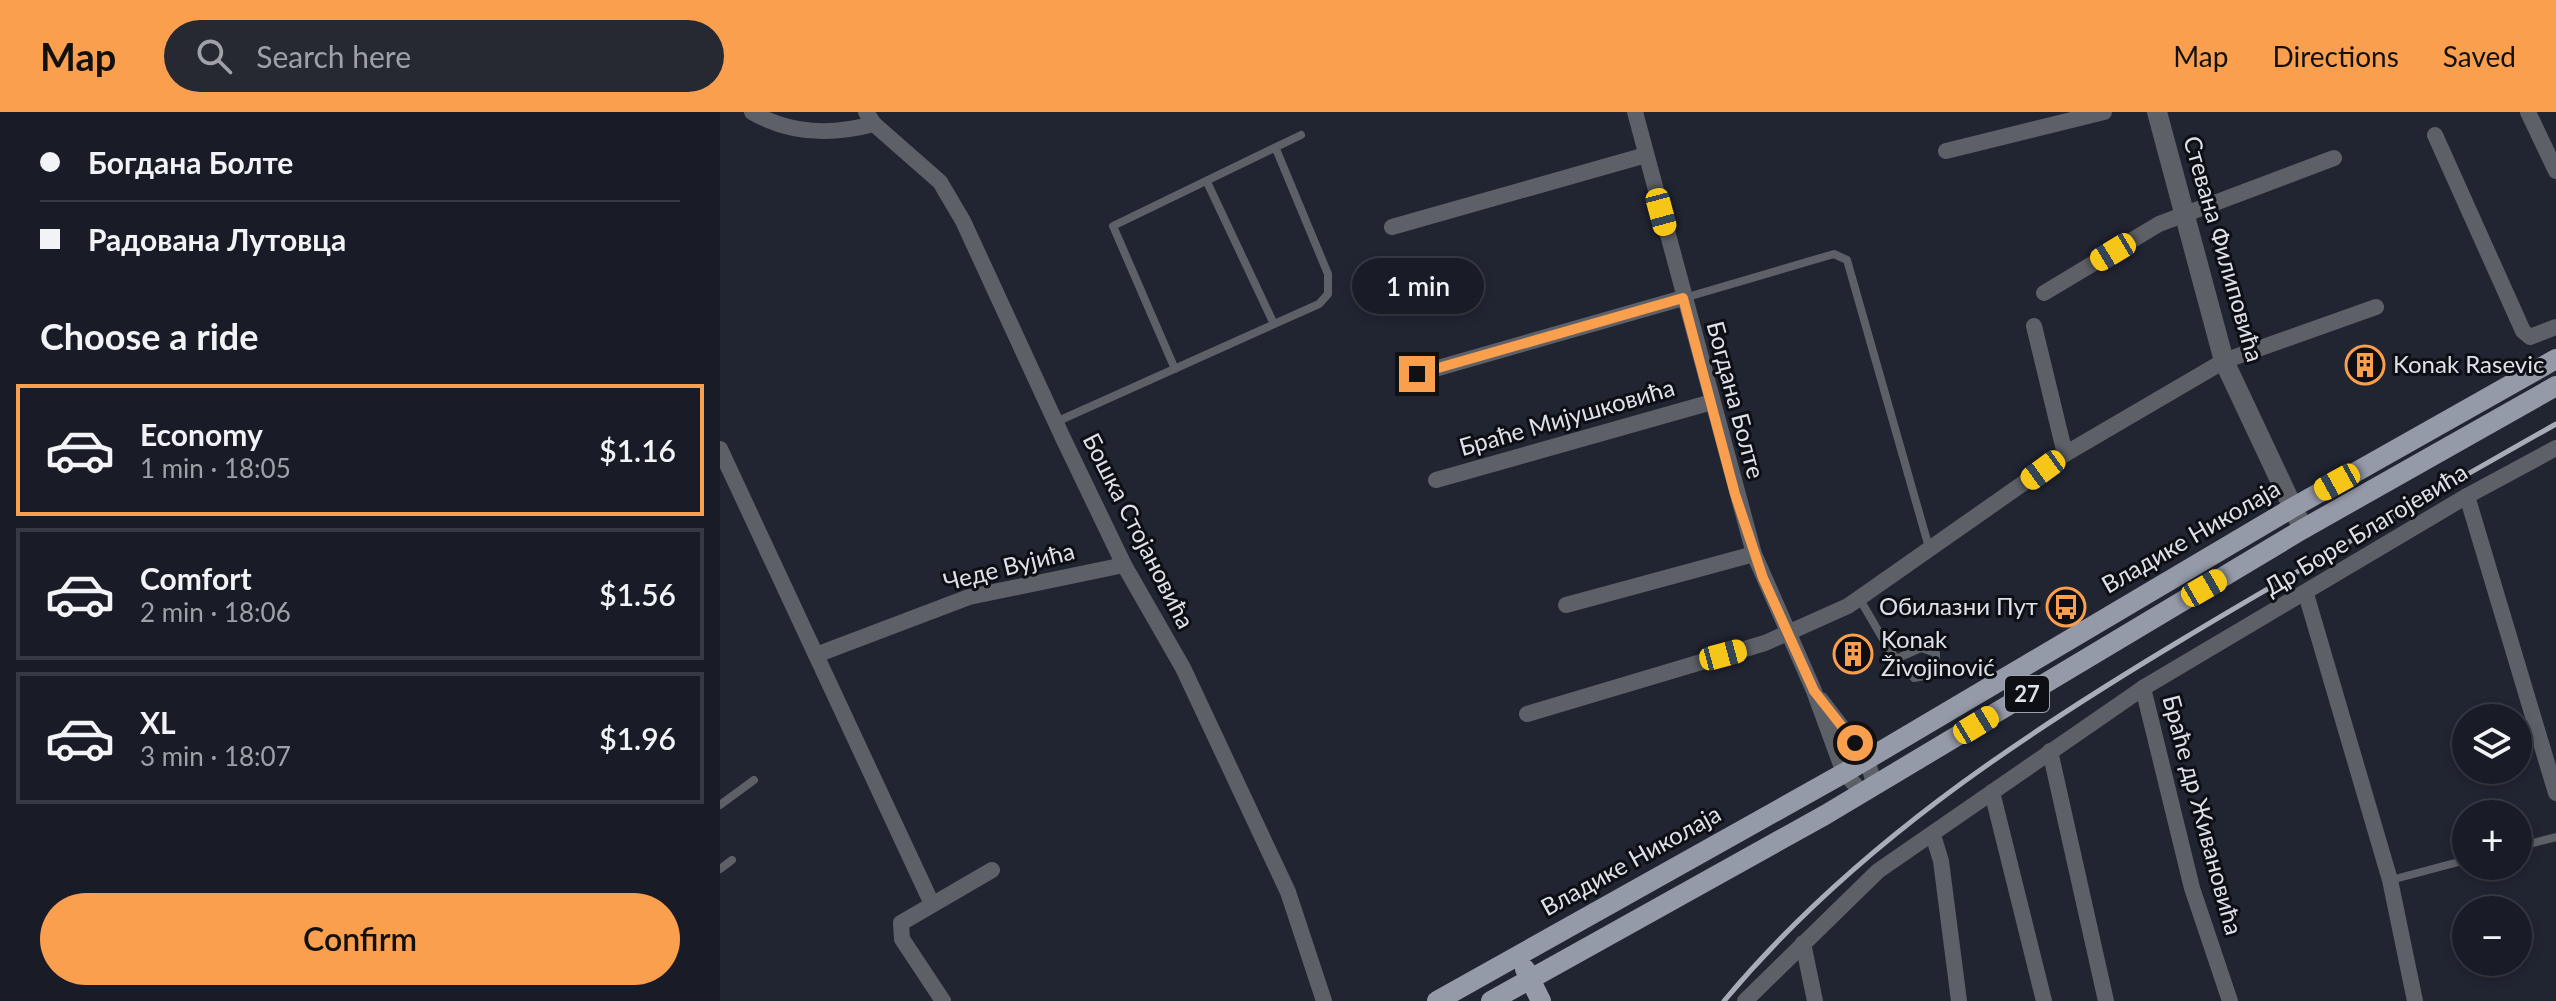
<!DOCTYPE html>
<html lang="en">
<head>
<meta charset="utf-8">
<style>
	:root { --surface:#191c26; --page:#262932; --text:#f1f3f6; --muted:#9fa1a7; --line:#373a43; --accent:#fa9f4e }
	body { margin:0; font-family:Lato,sans-serif; background:var(--page); color:var(--text); height:100vh; display:flex; flex-direction:column; font-size:30px; white-space:nowrap }
	* { box-sizing:border-box; margin:0 }
	p { font-size:26px; color:var(--muted) }
	.icon { flex:none; width:44px; height:44px; fill:none; stroke:currentColor; stroke-width:2; stroke-linecap:round; stroke-linejoin:round }
	.map { position:relative; flex:1; overflow:hidden }
	.details { display:flex; flex-direction:column; background:var(--surface); width:720px }
	.details>* { flex:none }
	.banner { display:grid; align-content:center; height:176px; padding:0 40px; background:var(--surface) }
	.controls { position:absolute; left:1732px; top:592px; display:grid; gap:16px }
	.controls a { display:grid; place-items:center; width:80px; height:80px; border-radius:50%; background:var(--surface); box-shadow:0 4px 12px #0003,0 0 0 2px var(--line); font-size:40px }
	.end { position:absolute; width:36px; height:36px; margin:-18px; border:10px solid #fa9f4e; background:#111; box-shadow:0 0 0 4px #111 }
	.from { border-radius:50% }
	.bubble { position:absolute; height:56px; border-radius:28px; background:var(--surface); box-shadow:0 4px 12px #0003,0 0 0 2px var(--line); font-size:26px; font-weight:600; line-height:56px; text-align:center }
	.car { position:absolute; width:24px; height:48px; margin:-24px -12px; border-radius:10px; box-shadow:0 0 6px 2px #0007; background:linear-gradient(#f5c518 24%,#345 0 40%,#f5c518 0 76%,#345 0 86%,#f5c518 0) }
	.banner b { display:flex; align-items:center; gap:28px; height:76px; font-size:30px }
	.banner b+b { border-top:2px solid var(--line) }
	.banner i { width:20px; height:20px; background:var(--text) }
	ul { padding:0; list-style:none }
	li { display:flex; align-items:center; gap:24px; height:132px; margin:0 16px 12px; padding:0 24px; border:4px solid var(--line); border-radius:0px }
	li div { flex:1 }
	li b { display:block; font-size:30px }
	li em { font-style:normal; font-weight:600 }
	li.current { border-color:var(--accent) }
	li>.icon { width:72px; height:72px; stroke-width:1.5 }
	h2 { padding:0 40px; font-size:36px; line-height:96px }
	.action { display:flex; gap:16px; margin-top:auto; padding:16px 40px }
	.action a { flex:1; height:92px; border-radius:48px; background:var(--accent); color:#111; font-size:32px; font-weight:600; line-height:92px; text-align:center }
	header { display:flex; align-items:center; gap:48px; box-sizing:border-box; height:112px; padding:0 40px; background:var(--accent); color:#111 }
	header strong { font-size:38px }
	nav { display:flex; gap:44px; margin-inline-start:auto; font-size:28px }
	.search { width:560px; height:72px; background:var(--page); display:flex; align-items:center; gap:20px; box-sizing:border-box; padding:0 28px; border-radius:44px; color:var(--muted); font-size:30px }
	main { display:flex; flex:1; min-height:0 }
	.map>svg:first-child { display:block }
</style>
</head>
<body>
<header>
<strong>Map</strong>
<div class="search"><svg class="icon" aria-label="search" viewBox="0 0 24 24"><circle cx="10" cy="10" r="6"/><path d="M15 15l6 6"/></svg>Search here</div>
<nav><a>Map</a><a>Directions</a><a>Saved</a></nav>
</header>
<main>
<section class="details">
<div class="banner">
<b><i class="from"></i>Богдана Болте</b>
<b><i></i>Радована Лутовца</b>
</div>
<h2>Choose a ride</h2>
<ul>
<li class="current"><svg class="icon" aria-label="car" viewBox="0 0 24 24"><path d="M5 17H2v-5l4-1 3-4h7l3 4 3 1v5h-3M9 17h6M6 11h13"/><circle cx="7" cy="17" r="2"/><circle cx="17" cy="17" r="2"/></svg><div><b>Economy</b><p>1 min · 18:05</p></div><em>$1.16</em></li>
<li><svg class="icon" aria-label="car" viewBox="0 0 24 24"><path d="M5 17H2v-5l4-1 3-4h7l3 4 3 1v5h-3M9 17h6M6 11h13"/><circle cx="7" cy="17" r="2"/><circle cx="17" cy="17" r="2"/></svg><div><b>Comfort</b><p>2 min · 18:06</p></div><em>$1.56</em></li>
<li><svg class="icon" aria-label="car" viewBox="0 0 24 24"><path d="M5 17H2v-5l4-1 3-4h7l3 4 3 1v5h-3M9 17h6M6 11h13"/><circle cx="7" cy="17" r="2"/><circle cx="17" cy="17" r="2"/></svg><div><b>XL</b><p>3 min · 18:07</p></div><em>$1.96</em></li>
</ul>
<div class="action"><a>Confirm</a></div>
</section>
<div class="map">
<svg width="1836" height="889" viewBox="0 0 1836 889">
	<rect width="100%" height="100%" fill="#212532"/>
	<g fill="none" stroke-linecap="round" stroke-linejoin="round">
		<g stroke="#5e6067" stroke-width="8">
			<polyline points="487,70 554,212"/>
			<polyline points="964,186 1114,142 1127,148 1210,439"/>
			<polyline points="455,257 393,114 581,23"/>
			<polyline points="336,310 599,192 608,182 608,162 556,37"/>
			<path d="M1140,488C1156,513 1171,547 1194,566L1216,562V541L1201,536L1178,546"/>
			<polyline points="0,693 34,668"/>
			<polyline points="1798,735 1836,725"/>
			<polyline points="0,757 12,748"/>
			<polyline points="1671,768 1746,748"/>
		</g>
		<g stroke="#5e6067" stroke-width="16">
			<path d="M32,0C71,23 112,23 154,12"/>
			<polyline points="146,0 154,12 220,70 243,109 342,324 404,453 463,556 568,780 604,889"/>
			<polyline points="915,0 1034,442 1094,579 1124,661 1143,681"/>
			<polyline points="1808,0 1836,59"/>
			<polyline points="1715,23 1803,219 1810,225 1836,215"/>
			<polyline points="1226,39 1384,0"/>
			<polyline points="672,115 926,43"/>
			<polyline points="1324,181 1439,112 1614,46"/>
			<polyline points="1314,214 1345,342"/>
			<polyline points="697,262 963,186"/>
			<polyline points="0,337 212,792"/>
			<polyline points="716,368 992,290"/>
			<polyline points="1747,384 1836,681"/>
			<polyline points="1586,482 1670,768 1695,889"/>
			<polyline points="846,493 1034,442"/>
			<polyline points="96,543 249,485 404,453"/>
			<polyline points="1423,576 1472,776 1510,889"/>
			<polyline points="1101,588 1147,648 1155,674"/>
			<polyline points="807,602 1045,531 1128,494 1345,342 1504,249 1656,195"/>
			<polyline points="1330,639 1386,889"/>
			<polyline points="1272,680 1324,889"/>
			<polyline points="1213,723 1221,749 1239,889"/>
			<polyline points="1083,831 1095,889"/>
			<polyline points="223,889 182,827 181,811 272,758"/>
			<polyline points="1025,889 1158,759 1423,576 1747,384 1836,336"/>
		</g>
		<polyline stroke="#5e6067" stroke-width="20" points="1437,0 1504,249 1583,417"/>
		<g stroke="#959aa8" stroke-width="20">
			<polyline points="805,857 821,889"/>
			<polyline points="717,889 1124,661 1572,396 1836,247"/>
			<polyline points="771,889 1105,703 1583,417 1836,274"/>
		</g>
		<path stroke="#a8acb6" stroke-width="5" d="M1004,889C1131,737 1296,627 1463,527C1586,453 1711,383 1836,312"/>
	</g>
	<g fill="none" stroke-linecap="round" stroke-linejoin="round">
		<polyline stroke="#fa9f4e" stroke-width="10" points="697,262 963,186 1015,382 1043,466 1094,579 1135,631"/>
	</g>
	<defs>
		<symbol id="building-ring" viewBox="-11 -11 22 22"><circle r="9.5" fill="#0d0f14" stroke="#fa9f4e" stroke-width="1.5"/><path d="M-4-6H4V6H1V3H-1V6H-4ZM-2.5-4.3h1.7v1.8h-1.7ZM.8-4.3h1.7v1.8H.8ZM-2.5-1h1.7V.8h-1.7ZM.8-1h1.7V.8H.8Z" fill="#fa9f4e"/></symbol>
		<symbol id="bus-ring" viewBox="-11 -11 22 22"><circle r="9.5" fill="#0d0f14" stroke="#fa9f4e" stroke-width="1.5"/><path d="M-5-6H5V4H4V6H2V4H-2V6H-4V4H-5ZM-3.5-4V0h7V-4ZM-3.5 1.2v1.5H-2V1.2ZM2 1.2v1.5H3.5V1.2Z" fill="#fa9f4e"/></symbol>
	</defs>
	<g fill-rule="evenodd">
		<use href="#building-ring" x="1623" y="231" width="44" height="44"/>
		<use href="#bus-ring" x="1324" y="473" width="44" height="44"/>
		<use href="#building-ring" x="1111" y="520" width="44" height="44"/>
	</g>
	<g text-anchor="middle" stroke-width="6" stroke-linejoin="round" paint-order="stroke">
		<rect fill="#0d0f14" stroke="#9fa2aa" stroke-width="2" x="1285" y="564" width="44" height="36" rx="6"/>
		<g font-size="22" font-weight="bold" fill="#dee1ea">
			<text x="1307" y="590">27</text>
		</g>
		<g font-size="24" fill="#dee1ea" stroke="#0d0f14">
			<text transform="translate(1503 137) rotate(74)" y="8">Стевана Филиповића</text>
			<text transform="translate(1015 288) rotate(75)" y="8">Богдана Болте</text>
			<text transform="translate(847 306) rotate(-16)" y="8">Браће Мијушковића</text>
			<text transform="translate(1646 418) rotate(-31)" y="8">Др Боре Благојевића</text>
			<text transform="translate(418 419) rotate(63)" y="8">Бошка Стојановића</text>
			<text transform="translate(1471 425) rotate(-30)" y="8">Владике Николаја</text>
			<text transform="translate(289 455) rotate(-14)" y="8">Чеде Вујића</text>
			<text transform="translate(1482 703) rotate(75)" y="8">Браће др Живановића</text>
			<text transform="translate(911 749) rotate(-29)" y="8">Владике Николаја</text>
		</g>
		<g font-size="24" fill="#dee1ea" stroke="#0d0f14" text-anchor="start">
			<text x="1673" y="261">Konak Rasevic</text>
			<text x="1318" y="503" text-anchor="end">Обилазни Пут</text>
			<text x="1161" y="536">Konak<tspan x="1161" dy="28">Živojinović</tspan></text>
		</g>
	</g>
</svg>
<div class="controls">
<a><svg class="icon" aria-label="layers" viewBox="0 0 24 24"><path d="M12 4l9 5-9 5-9-5zM3 14l9 5 9-5"/></svg></a>
<a>+</a>
<a>−</a>
</div>
<i class="end from" style="left:1135px;top:631px"></i>
<i class="end" style="left:697px;top:262px"></i>
<div class="bubble" style="left:632px;top:146px;width:132px">1 min</div>
<i class="car" style="left:941px;top:100px;rotate:165deg"></i>
<i class="car" style="left:1393px;top:140px;rotate:239deg"></i>
<i class="car" style="left:1323px;top:358px;rotate:234deg"></i>
<i class="car" style="left:1617px;top:370px;rotate:241deg"></i>
<i class="car" style="left:1484px;top:476px;rotate:60deg"></i>
<i class="car" style="left:1003px;top:543px;rotate:75deg"></i>
<i class="car" style="left:1256px;top:613px;rotate:59deg"></i>
</div>
</main>
</body>
</html>
